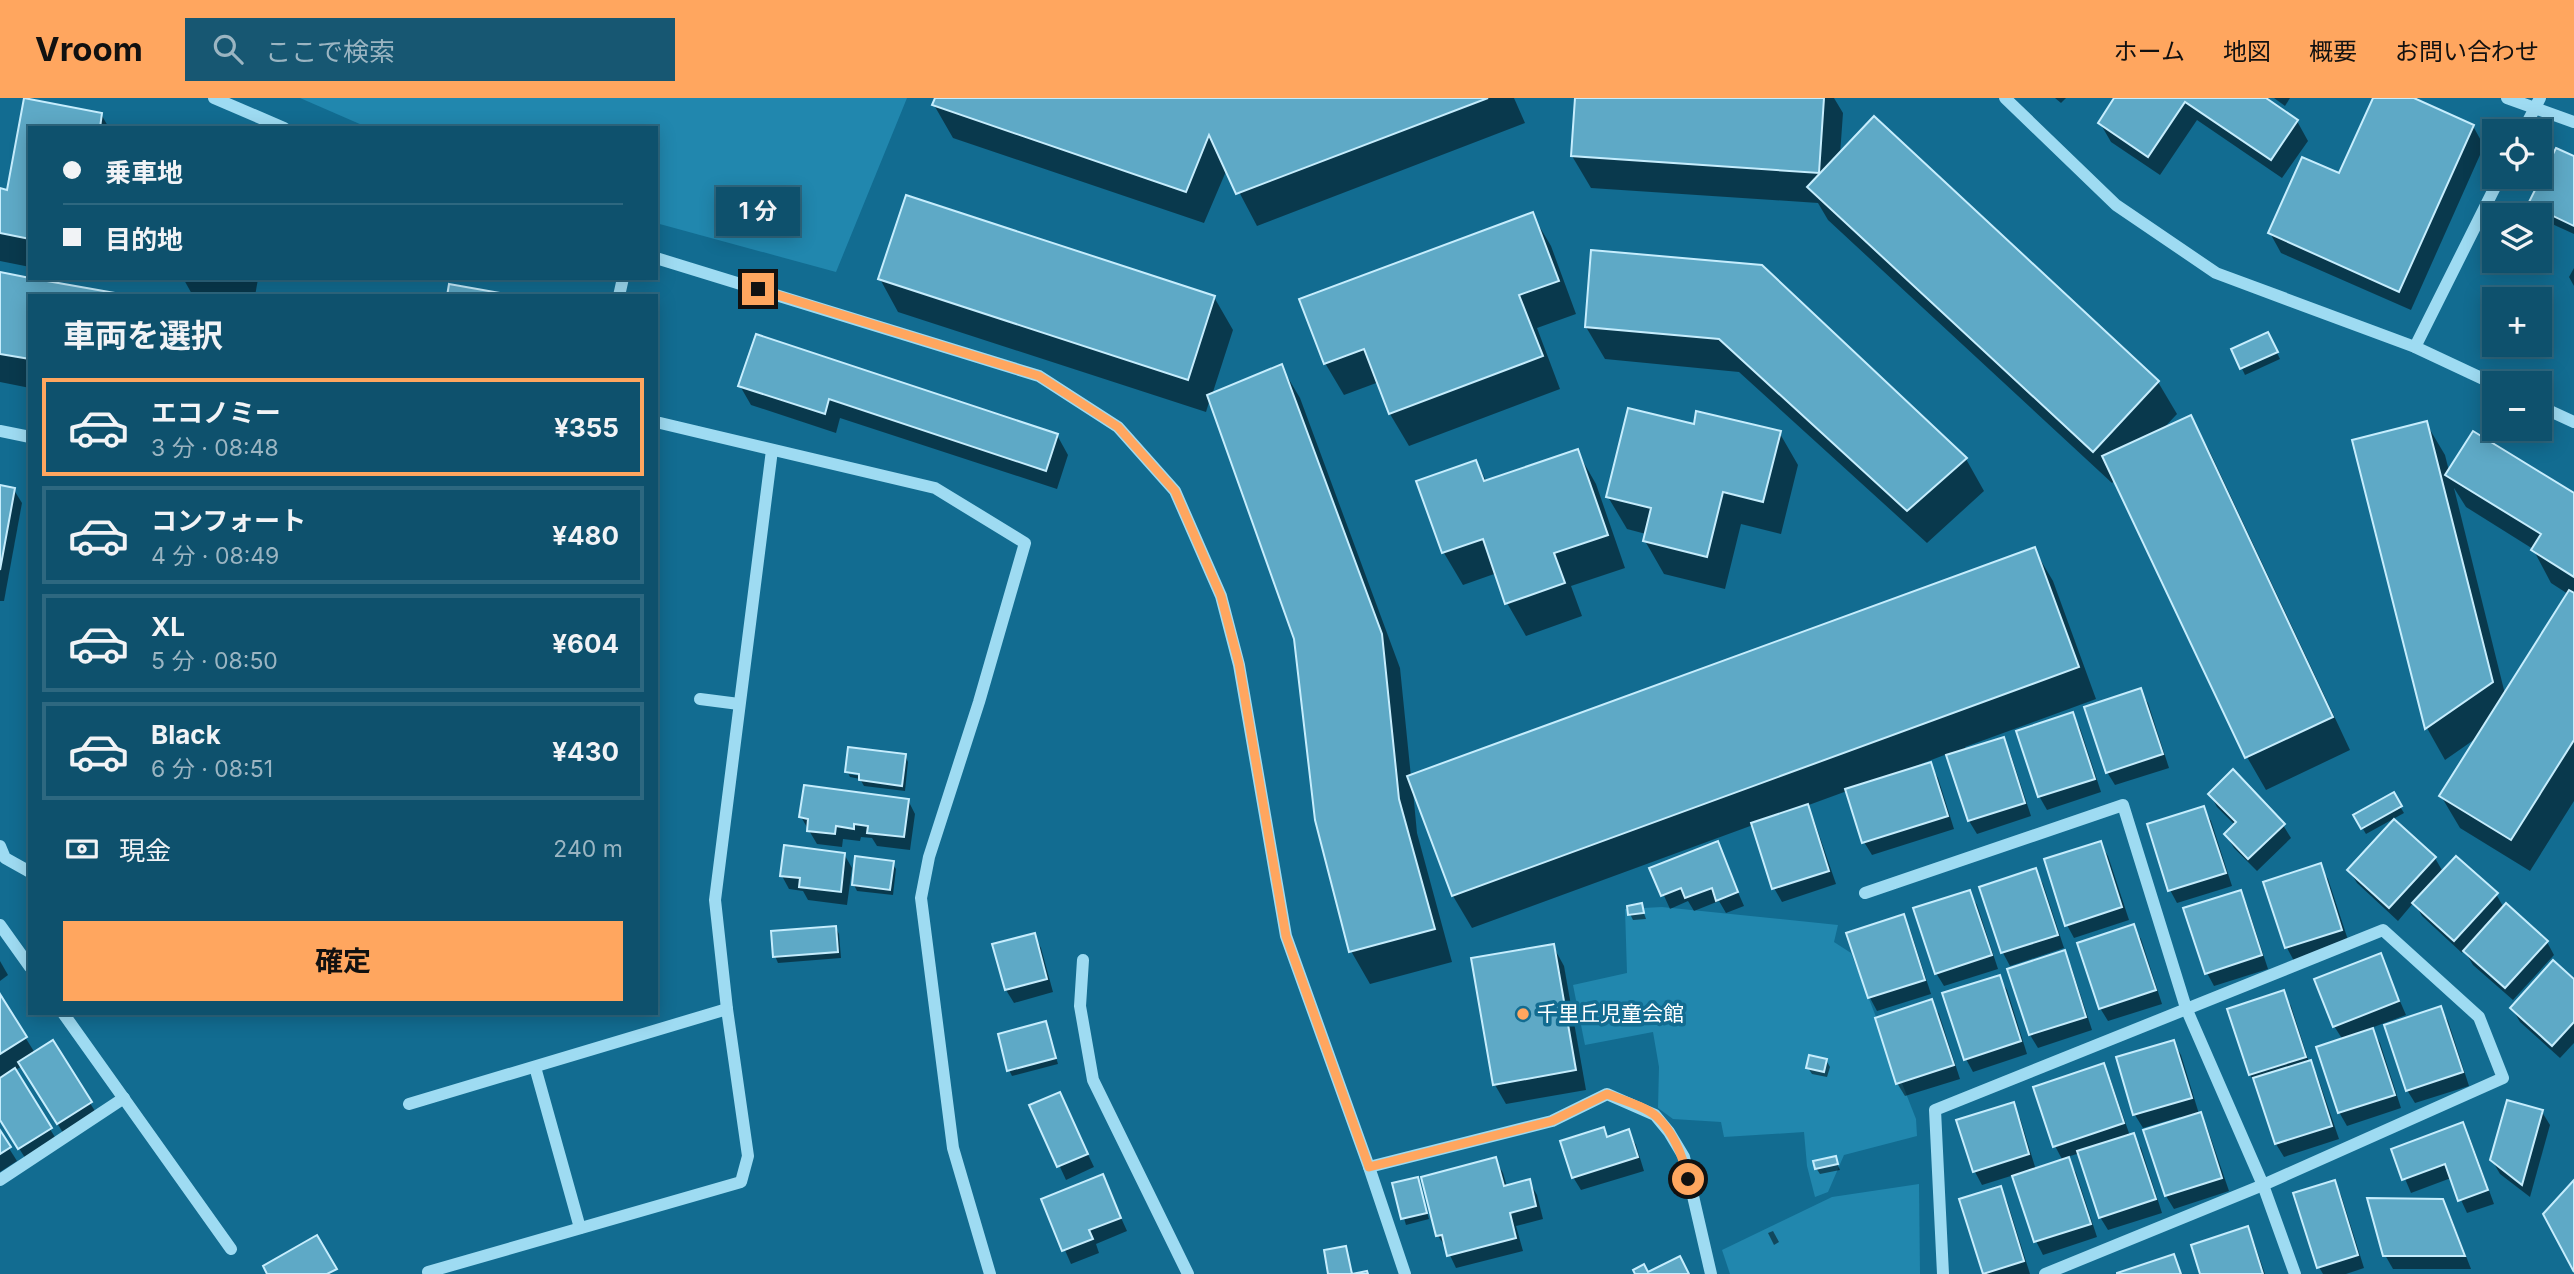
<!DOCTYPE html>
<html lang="ja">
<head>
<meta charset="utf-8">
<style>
	:root { --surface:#0e516d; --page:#175772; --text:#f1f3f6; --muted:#9bb5c2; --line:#2e6880; --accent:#ffa65f }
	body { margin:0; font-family:Inter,"Noto Sans JP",sans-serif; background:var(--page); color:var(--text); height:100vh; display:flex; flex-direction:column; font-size:26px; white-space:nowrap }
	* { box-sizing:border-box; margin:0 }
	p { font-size:23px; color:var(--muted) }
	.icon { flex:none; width:38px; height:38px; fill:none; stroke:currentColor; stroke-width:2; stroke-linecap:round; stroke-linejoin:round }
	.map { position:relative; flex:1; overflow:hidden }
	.side { position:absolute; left:28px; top:196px; width:630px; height:721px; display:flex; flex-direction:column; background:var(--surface); border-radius:0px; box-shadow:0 4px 18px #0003,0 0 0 2px var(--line) }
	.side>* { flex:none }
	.banner { position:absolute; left:28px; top:28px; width:630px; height:154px; border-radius:0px; box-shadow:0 4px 18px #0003,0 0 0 2px var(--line); display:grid; align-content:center; height:154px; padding:0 35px; background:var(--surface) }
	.controls { position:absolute; left:2482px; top:21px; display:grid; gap:14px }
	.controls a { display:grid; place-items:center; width:70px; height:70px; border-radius:0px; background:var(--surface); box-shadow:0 4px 18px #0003,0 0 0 2px var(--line); font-size:35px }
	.end { position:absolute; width:32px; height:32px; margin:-16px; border:9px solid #ffa65f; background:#111; box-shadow:0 0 0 4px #111 }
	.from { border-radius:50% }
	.bubble { position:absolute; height:49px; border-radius:0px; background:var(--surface); box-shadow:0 4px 18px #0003,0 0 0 2px var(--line); font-size:23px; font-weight:700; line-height:49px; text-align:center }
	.banner b { display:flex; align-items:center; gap:24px; height:66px; font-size:26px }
	.banner b+b { border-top:2px solid var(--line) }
	.banner i { width:18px; height:18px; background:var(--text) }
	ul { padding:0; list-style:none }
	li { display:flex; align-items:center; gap:21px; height:98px; margin:0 14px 10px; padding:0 21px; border:4px solid var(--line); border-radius:0px }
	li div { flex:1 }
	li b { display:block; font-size:26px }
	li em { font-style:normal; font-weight:700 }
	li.selected { border-color:var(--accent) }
	li>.icon { width:63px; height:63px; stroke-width:1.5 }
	h2 { padding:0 35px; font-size:32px; line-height:84px }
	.pay { display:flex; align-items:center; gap:18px; height:77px; padding:0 35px; font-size:26px }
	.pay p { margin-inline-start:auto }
	.button { display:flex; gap:14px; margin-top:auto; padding:14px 35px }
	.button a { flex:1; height:80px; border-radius:0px; background:var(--accent); color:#111; font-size:28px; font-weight:700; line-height:80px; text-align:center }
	header { display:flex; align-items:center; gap:42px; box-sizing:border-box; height:98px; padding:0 35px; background:var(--accent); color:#111 }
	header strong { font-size:33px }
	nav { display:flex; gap:38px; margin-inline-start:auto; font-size:24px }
	.search { width:490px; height:63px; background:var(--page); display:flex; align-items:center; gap:18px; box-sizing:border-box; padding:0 24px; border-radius:0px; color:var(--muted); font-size:26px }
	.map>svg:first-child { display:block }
</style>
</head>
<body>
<header>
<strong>Vroom</strong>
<div class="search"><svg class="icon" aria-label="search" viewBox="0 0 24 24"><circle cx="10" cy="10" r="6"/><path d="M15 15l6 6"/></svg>ここで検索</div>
<nav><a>ホーム</a><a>地図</a><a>概要</a><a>お問い合わせ</a></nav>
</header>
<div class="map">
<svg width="2574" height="1176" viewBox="0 0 2574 1176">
	<rect width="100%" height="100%" fill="#126c91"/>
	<g fill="#2187ae">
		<polygon points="300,0 907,0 836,174 656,125 656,30 369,30"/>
		<polygon points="1662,809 1838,827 1834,844 1851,855 1916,1021 1917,1038 1844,1057 1828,1094 1815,1099 1807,1068 1804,1034 1724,1039 1721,1024 1673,1021 1658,1010 1659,969 1653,934 1585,947 1573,887 1627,875 1625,811"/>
		<polygon points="1919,1086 1920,1176 1730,1176 1722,1152 1832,1099"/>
	</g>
	<g fill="#0007" fill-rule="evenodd">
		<polygon points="937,0 1514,0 1525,25 1257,128 1227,71 1204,125 953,40 934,7"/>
		<polygon points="1576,0 1834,0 1843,15 1840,57 2158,284 2177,316 2162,332 2190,319 2209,352 2350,652 2266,692 2247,659 2115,382 2112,385 1828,122 1818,105 1591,90 1572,58"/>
		<polygon points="2055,0 2066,0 2061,5"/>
		<polygon points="2117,0 2263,0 2297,23 2308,43 2282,80 2197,22 2160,77 2111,44 2100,25"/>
		<polygon points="2274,0 2290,0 2285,8"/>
		<polygon points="2375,0 2410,0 2473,28 2484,48 2411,212 2281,155 2270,135 2340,78"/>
		<polygon points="26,2 101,16 109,30 30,30 30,169 0,163 0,92 9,94"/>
		<polygon points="2574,60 2574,136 2539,120 2530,106"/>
		<polygon points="1532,116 1551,148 1576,216 1537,230 1560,291 1409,348 1390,316 1379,284 1344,297 1325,265"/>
		<polygon points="1761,168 1966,361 1984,393 1927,445 1739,274 1605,261 1586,229"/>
		<polygon points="2574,170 2574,188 2569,179"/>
		<polygon points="0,176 30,198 30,290 0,284"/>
		<polygon points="183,180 266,180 266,183 258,181 255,198 193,198"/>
		<polygon points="880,181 1214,199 1233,232 1212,297 1281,268 1300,300 1400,570 1411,679 2034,451 2053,483 2096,601 1965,649 1967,652 2003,641 2010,654 2031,718 1977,736 1969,723 1947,656 1913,669 1914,671 1930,666 1938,680 1954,731 1872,757 1864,744 1847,693 1806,708 1814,722 1836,786 1782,804 1774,790 1753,727 1472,830 1453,798 1413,693 1417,735 1452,864 1370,886 1351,853 1295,540 1210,301 1206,314 898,214"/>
		<polygon points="757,238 1057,337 1068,357 1057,391 840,320 836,335 751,307 740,288"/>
		<polygon points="2271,242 2280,261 2245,277 2233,252"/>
		<path d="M2426,325L2445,357L2449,373L2574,397V703L2530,773L2460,730L2441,698L2478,639L2445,662L2427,630L2354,343ZM2454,390L2466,409L2533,451L2551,485L2568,496L2505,596Z"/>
		<polygon points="1695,328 1779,334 1798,367 1781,436 1741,426 1725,491 1664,476 1645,443 1646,436 1627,431 1608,399"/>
		<polygon points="1577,353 1596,386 1625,470 1571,488 1582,518 1526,538 1507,505 1497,475 1463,487 1444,455 1419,384 1476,364 1487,384"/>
		<polygon points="0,389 14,392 22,405 4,503 0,503"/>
		<polygon points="2140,592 2148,605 2169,670 2115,687 2107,674"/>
		<polygon points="2072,616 2080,630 2101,694 2047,712 2039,698"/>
		<path d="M849,650L905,657L908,664L905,693L864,688L860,681L850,679L847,673ZM848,672L868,675V679L848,676Z"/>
		<polygon points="2210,696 2283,727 2291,740 2257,773 2234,750 2226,737 2235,727 2217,709"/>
		<polygon points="2393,697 2404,715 2366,736 2355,718"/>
		<polygon points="908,702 915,716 910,752 877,748 872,740 861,739 860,743 843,741 842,749 817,746 801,719"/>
		<polygon points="2203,710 2211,723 2232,788 2177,805 2170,792"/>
		<polygon points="2394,723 2435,760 2443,774 2496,796 2504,810 2547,844 2554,857 2513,902 2473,867 2464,852 2462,855 2422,818 2414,804 2398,823 2357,785 2349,772"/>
		<polygon points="2100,745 2108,758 2129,822 2074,840 2067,827"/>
		<polygon points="1717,746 1744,808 1726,815 1719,803 1694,813 1688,803 1670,811 1652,771"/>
		<polygon points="844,756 852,770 847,807 808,802 803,793 789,791 782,778"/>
		<polygon points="892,765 896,771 893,797 857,793 854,787"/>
		<polygon points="2320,768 2328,781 2349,845 2294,863 2287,850 2266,785"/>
		<polygon points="2036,773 2043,786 2064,850 2010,868 2003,855 1982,790"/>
		<polygon points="1969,794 1977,807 1998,871 1944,888 1936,875"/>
		<polygon points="2240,794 2247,807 2268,871 2214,888 2207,875"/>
		<polygon points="1641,807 1646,821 1633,822 1630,816"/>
		<polygon points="1903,818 1910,831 1931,896 1877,913 1870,900 1849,836"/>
		<polygon points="2133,828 2141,841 2162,906 2108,923 2100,910"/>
		<polygon points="836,830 839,836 841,860 778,865 775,858"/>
		<polygon points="1034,837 1041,850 1053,894 1014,905 1006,892 995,847"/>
		<polygon points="1553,848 1564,868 1586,992 1506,1006 1495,987"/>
		<polygon points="2064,855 2071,868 2092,932 2038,950 2030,937 2009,872"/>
		<polygon points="2380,857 2406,917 2371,930 2380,945 2401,1010 2347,1028 2339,1014 2343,942 2334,928"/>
		<polygon points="0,863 8,877 0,883"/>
		<polygon points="1999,879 2007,892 2027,956 1973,974 1966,961"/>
		<polygon points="2574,883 2574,945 2560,960 2520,924 2512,910"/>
		<polygon points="2283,895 2291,908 2309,964 2317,977 2339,1041 2284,1059 2276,1046 2258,990 2250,977 2229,912"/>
		<polygon points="0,899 35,955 90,1005 98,1018 65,1038 22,968 14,973 58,1044 27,1063 0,1020"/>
		<polygon points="1931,903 1939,916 1960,981 1905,998 1897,985"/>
		<polygon points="2440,910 2448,923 2469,988 2415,1005 2407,992"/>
		<polygon points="1046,925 1058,966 1012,978 1009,972"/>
		<polygon points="2173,944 2181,957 2199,1016 2207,1029 2229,1093 2174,1111 2166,1098 2146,1033 2181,1022 2180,1019 2143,1030 2135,1017 2118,960"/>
		<polygon points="1826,962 1830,969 1827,979 1812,976 1808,970"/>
		<polygon points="2103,967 2110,980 2130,1038 2133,1037 2141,1050 2162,1115 2108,1132 2100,1119 2080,1055 2067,1059 2076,1075 2097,1139 2043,1157 2036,1143 2014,1077 1982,1087 1975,1074 1959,1023 2013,1006 2020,1020 2036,1072 2063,1063 2055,1048"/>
		<polygon points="1059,996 1094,1069 1066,1082 1032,1008"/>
		<polygon points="2542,1014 2550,1027 2530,1099 2500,1076 2492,1062"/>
		<polygon points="2462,1026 2470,1040 2494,1106 2467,1115 2451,1080 2411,1095 2393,1052"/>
		<polygon points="1603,1031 1608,1040 1629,1034 1636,1047 1644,1073 1581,1092 1573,1079"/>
		<polygon points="0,1036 17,1063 0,1074"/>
		<polygon points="1835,1060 1840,1072 1820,1076 1816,1070"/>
		<polygon points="1495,1061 1503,1075 1507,1089 1529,1083 1537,1097 1543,1121 1516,1128 1523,1153 1456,1170 1447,1151 1438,1138 1423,1080"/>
		<polygon points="1102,1078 1127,1133 1096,1146 1099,1155 1071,1166 1043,1102"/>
		<polygon points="1417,1081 1429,1121 1406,1127 1394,1086"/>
		<polygon points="2334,1084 2341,1097 2364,1170 2346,1176 2323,1176 2319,1169"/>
		<polygon points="2000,1090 2007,1103 2030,1176 1985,1176 1962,1102"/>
		<polygon points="2442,1103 2450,1117 2471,1171 2393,1171 2385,1157"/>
		<polygon points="2247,1131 2254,1144 2265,1176 2202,1176"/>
		<polygon points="1773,1133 1779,1144 1774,1147 1768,1135"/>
	</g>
	<g fill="#5ea9c6" stroke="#c6edfd" stroke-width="2">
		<polygon points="24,0 102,15 100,30 30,30 30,141 0,135 0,90 7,92"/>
		<polygon points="935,0 1488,0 1236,96 1209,37 1186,94 932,7"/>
		<polygon points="1575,0 1824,0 1819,75 1571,58"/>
		<polygon points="2114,0 2266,0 2298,22 2271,62 2185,4 2148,59 2098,25"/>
		<polygon points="2373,0 2414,0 2474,27 2399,194 2268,135 2302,59 2339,75"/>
		<polygon points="1874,18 2159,283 2093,354 1807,89"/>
		<polygon points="2556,50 2574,58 2574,128 2528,106"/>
		<polygon points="906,97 1215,198 1188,282 878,181"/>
		<polygon points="1533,114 1559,183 1519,197 1543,258 1389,316 1364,251 1324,266 1299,201"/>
		<polygon points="1591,152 1762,167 1967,360 1907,413 1719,241 1585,229"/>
		<polygon points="0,174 30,180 132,198 30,198 30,261 0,256"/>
		<polygon points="449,186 517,198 447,198"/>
		<polygon points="2268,234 2278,254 2240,271 2231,251"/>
		<polygon points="756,236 1058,336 1046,373 829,301 825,316 738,288"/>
		<polygon points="1282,266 1382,536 1399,701 1435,831 1349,854 1315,722 1294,541 1207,297"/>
		<polygon points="1628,310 1694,326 1696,313 1781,333 1763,404 1723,394 1707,459 1643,443 1651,410 1606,399"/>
		<polygon points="2191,317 2333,619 2245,660 2102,358"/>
		<polygon points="2427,323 2493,584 2425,631 2352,342"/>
		<polygon points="2473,333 2574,395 2574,479 2531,452 2541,436 2445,377"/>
		<polygon points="1578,351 1608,437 1554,455 1565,485 1505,506 1483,441 1442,455 1416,383 1476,362 1484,383"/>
		<polygon points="0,387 15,390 0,472"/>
		<polygon points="2035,449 2079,569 1452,798 1407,678"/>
		<polygon points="2569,492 2574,495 2574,642 2511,742 2439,698"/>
		<polygon points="2141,590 2163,656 2106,675 2084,609"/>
		<polygon points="2073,614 2095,681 2038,699 2016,633"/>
		<polygon points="2004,639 2025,705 1968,723 1946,657"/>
		<polygon points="848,649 906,656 902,688 859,682 859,676 845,674"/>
		<polygon points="1931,664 1948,718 1862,745 1845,691"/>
		<polygon points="2233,671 2285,726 2248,761 2224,736 2236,724 2208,696"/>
		<polygon points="804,687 909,701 904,739 867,735 868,728 854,726 854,731 836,728 835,736 807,733 808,721 799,719"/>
		<polygon points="2394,694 2402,708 2361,731 2353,717"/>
		<polygon points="1808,706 1829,773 1772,791 1751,725"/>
		<polygon points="2204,708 2226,775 2168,793 2147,726"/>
		<polygon points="2394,721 2436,759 2389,810 2347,772"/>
		<polygon points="1718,743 1738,794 1716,803 1712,790 1685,800 1681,790 1661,798 1649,770"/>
		<polygon points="2101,743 2122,809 2065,828 2044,761"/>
		<polygon points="784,747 845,755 841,794 799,789 800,780 780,778"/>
		<polygon points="855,758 894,763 890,792 852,787"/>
		<polygon points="2456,758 2498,795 2454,843 2412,805"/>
		<polygon points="2321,765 2342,832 2285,850 2263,784"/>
		<polygon points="2036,770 2058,837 2001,855 1979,789"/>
		<polygon points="1970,792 1992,857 1935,876 1913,810"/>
		<polygon points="2241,792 2262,857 2205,876 2183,810"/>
		<polygon points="1642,805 1644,815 1628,817 1627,808"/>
		<polygon points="2506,805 2548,843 2505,890 2463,853"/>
		<polygon points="1904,816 1925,882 1868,900 1846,835"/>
		<polygon points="2134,826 2156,892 2099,911 2077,845"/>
		<polygon points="836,828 838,854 773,859 771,833"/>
		<polygon points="1035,835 1047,881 1005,892 992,846"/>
		<polygon points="1554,846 1576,972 1493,987 1471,860"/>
		<polygon points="2065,852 2086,919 2029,937 2007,871"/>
		<polygon points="2381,855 2399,903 2333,929 2314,881"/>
		<polygon points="2553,862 2574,881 2574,924 2552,948 2510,910"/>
		<polygon points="2000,877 2021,943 1964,962 1942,895"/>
		<polygon points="2284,892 2306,959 2249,977 2227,911"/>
		<polygon points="0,896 27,939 0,956"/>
		<polygon points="1932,901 1954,967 1896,986 1875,920"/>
		<polygon points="2441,908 2463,974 2406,993 2384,927"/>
		<polygon points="1046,923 1056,960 1007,973 998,936"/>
		<polygon points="2373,930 2395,997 2338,1015 2316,949"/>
		<polygon points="53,942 92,1004 57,1026 18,964"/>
		<polygon points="2174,942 2192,1000 2133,1017 2116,959"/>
		<polygon points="1809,957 1827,961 1824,974 1806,970"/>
		<polygon points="2311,962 2332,1028 2275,1046 2253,980"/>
		<polygon points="2104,965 2124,1025 2053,1049 2033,989"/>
		<polygon points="15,970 52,1030 18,1051 0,1022 0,980"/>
		<polygon points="1060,994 1088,1056 1057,1069 1029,1007"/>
		<polygon points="2507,1002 2543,1012 2522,1087 2490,1062"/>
		<polygon points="2014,1004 2029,1056 1973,1074 1956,1022"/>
		<polygon points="2201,1014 2222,1080 2165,1098 2143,1032"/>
		<polygon points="2463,1024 2488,1092 2458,1103 2445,1066 2402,1082 2391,1051"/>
		<polygon points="1604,1029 1607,1039 1629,1031 1638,1059 1572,1080 1560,1043"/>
		<polygon points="0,1032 11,1049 0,1056"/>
		<polygon points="2134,1035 2156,1101 2099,1120 2077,1053"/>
		<polygon points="1836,1058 1838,1066 1815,1071 1813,1063"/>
		<polygon points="1496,1059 1504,1088 1530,1081 1536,1108 1510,1115 1516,1140 1447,1158 1442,1137 1436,1138 1421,1079"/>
		<polygon points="2069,1059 2091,1126 2034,1144 2012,1078"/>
		<polygon points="1103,1076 1121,1120 1089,1132 1093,1141 1062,1153 1041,1101"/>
		<polygon points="1418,1079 1427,1115 1401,1121 1392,1085"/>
		<polygon points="2335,1082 2358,1157 2317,1170 2293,1095"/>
		<polygon points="2574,1082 2574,1174 2543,1116"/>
		<polygon points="2001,1088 2024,1163 1983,1176 1959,1101"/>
		<polygon points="2367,1100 2443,1101 2465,1158 2383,1158"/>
		<polygon points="2248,1128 2263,1176 2200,1176 2191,1147"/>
		<polygon points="317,1137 337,1171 327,1176 267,1176 263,1168"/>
		<polygon points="1346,1148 1352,1176 1367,1173 1368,1176 1328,1176 1324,1152"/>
		<polygon points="2174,1156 2181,1176 2117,1176 2117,1175"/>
		<polygon points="1680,1158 1689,1176 1635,1176 1633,1172 1644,1166 1648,1174"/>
	</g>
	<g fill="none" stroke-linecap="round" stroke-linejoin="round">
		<g stroke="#9edbf2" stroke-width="12">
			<polyline points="214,0 284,30"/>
			<polyline points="2005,0 2116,107 2216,175 2415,249 2494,286"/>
			<polyline points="2507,0 2574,24"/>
			<polyline points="2523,33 2540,0"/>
			<polyline points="656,160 1039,278 1118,329 1175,393 1221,498 1239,567 1286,838 1369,1069 1405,1176"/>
			<polyline points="619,198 623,180"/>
			<polyline points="2415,249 2500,79"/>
			<polyline points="2539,308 2574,324"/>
			<polyline points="656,324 935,390 1025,445 979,604 929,759 921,800 953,1050 990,1176"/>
			<polyline points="0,333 30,339"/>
			<polyline points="700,601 739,606"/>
			<polyline points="0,748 5,760 30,774"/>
			<polyline points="1865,795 2123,707 2186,910 2263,1087 2295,1176"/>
			<polyline points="0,827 30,869"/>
			<polyline points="1083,862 1080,908 1093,982 1188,1176"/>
			<polyline points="63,915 231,1151"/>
			<polyline points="535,969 580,1130"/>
			<polyline points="409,1006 727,911"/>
			<polyline points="1369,1069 1552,1023 1607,996 1655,1017 1669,1034 1684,1059 1711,1176"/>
			<polyline points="0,1082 124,1000"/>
			<polyline points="428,1174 741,1084 748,1058 727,911 715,802 772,352"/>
			<polyline points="1943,1176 1935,1012 2383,832 2479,919 2503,980 2263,1087 2045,1176"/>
		</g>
	</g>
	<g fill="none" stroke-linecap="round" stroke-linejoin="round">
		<path stroke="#ffa65f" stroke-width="9" d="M758,191L1039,278L1118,329L1175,393L1221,498L1239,566L1286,838L1369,1069L1552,1023L1607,996C1622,1002 1645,1008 1657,1019C1674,1035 1683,1059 1688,1081"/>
	</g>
	<circle fill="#ffa65f" stroke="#126c91" stroke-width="2.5" cx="1523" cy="916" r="7"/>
	<g text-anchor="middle" stroke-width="7" stroke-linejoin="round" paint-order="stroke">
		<g font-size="21" fill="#fff" stroke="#126c91" text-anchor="start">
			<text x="1537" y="923">千里丘児童会館</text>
		</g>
	</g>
</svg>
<div class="controls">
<a><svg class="icon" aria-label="locate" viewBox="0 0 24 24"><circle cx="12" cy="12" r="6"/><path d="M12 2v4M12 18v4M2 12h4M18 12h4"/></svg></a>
<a><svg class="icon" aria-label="layers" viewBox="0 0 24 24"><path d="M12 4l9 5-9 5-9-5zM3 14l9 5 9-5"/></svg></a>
<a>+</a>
<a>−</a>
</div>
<i class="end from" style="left:1688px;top:1081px"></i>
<i class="end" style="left:758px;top:191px"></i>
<div class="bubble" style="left:716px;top:89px;width:84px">1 分</div>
<div class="banner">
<b><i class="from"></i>乗車地</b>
<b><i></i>目的地</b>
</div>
<section class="side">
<h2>車両を選択</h2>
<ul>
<li class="selected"><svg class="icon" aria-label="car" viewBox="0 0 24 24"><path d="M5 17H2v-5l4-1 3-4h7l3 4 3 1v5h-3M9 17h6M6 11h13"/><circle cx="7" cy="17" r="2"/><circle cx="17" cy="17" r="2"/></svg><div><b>エコノミー</b><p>3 分 · 08:48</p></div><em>¥355</em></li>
<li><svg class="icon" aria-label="car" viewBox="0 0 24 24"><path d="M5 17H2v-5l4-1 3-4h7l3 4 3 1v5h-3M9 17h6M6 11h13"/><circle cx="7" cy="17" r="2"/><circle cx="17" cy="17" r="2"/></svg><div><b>コンフォート</b><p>4 分 · 08:49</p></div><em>¥480</em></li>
<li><svg class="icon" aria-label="car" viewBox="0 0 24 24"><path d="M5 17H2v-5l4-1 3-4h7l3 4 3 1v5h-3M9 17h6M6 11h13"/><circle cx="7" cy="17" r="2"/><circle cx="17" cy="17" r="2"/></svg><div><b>XL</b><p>5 分 · 08:50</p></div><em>¥604</em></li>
<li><svg class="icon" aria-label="car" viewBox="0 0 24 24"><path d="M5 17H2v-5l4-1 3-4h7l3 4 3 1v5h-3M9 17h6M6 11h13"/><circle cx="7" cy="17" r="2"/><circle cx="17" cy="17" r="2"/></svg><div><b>Black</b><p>6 分 · 08:51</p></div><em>¥430</em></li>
</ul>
<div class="pay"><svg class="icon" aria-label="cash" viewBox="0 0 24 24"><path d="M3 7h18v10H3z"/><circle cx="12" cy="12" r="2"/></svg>現金<p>240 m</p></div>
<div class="button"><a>確定</a></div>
</section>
</div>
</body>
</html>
